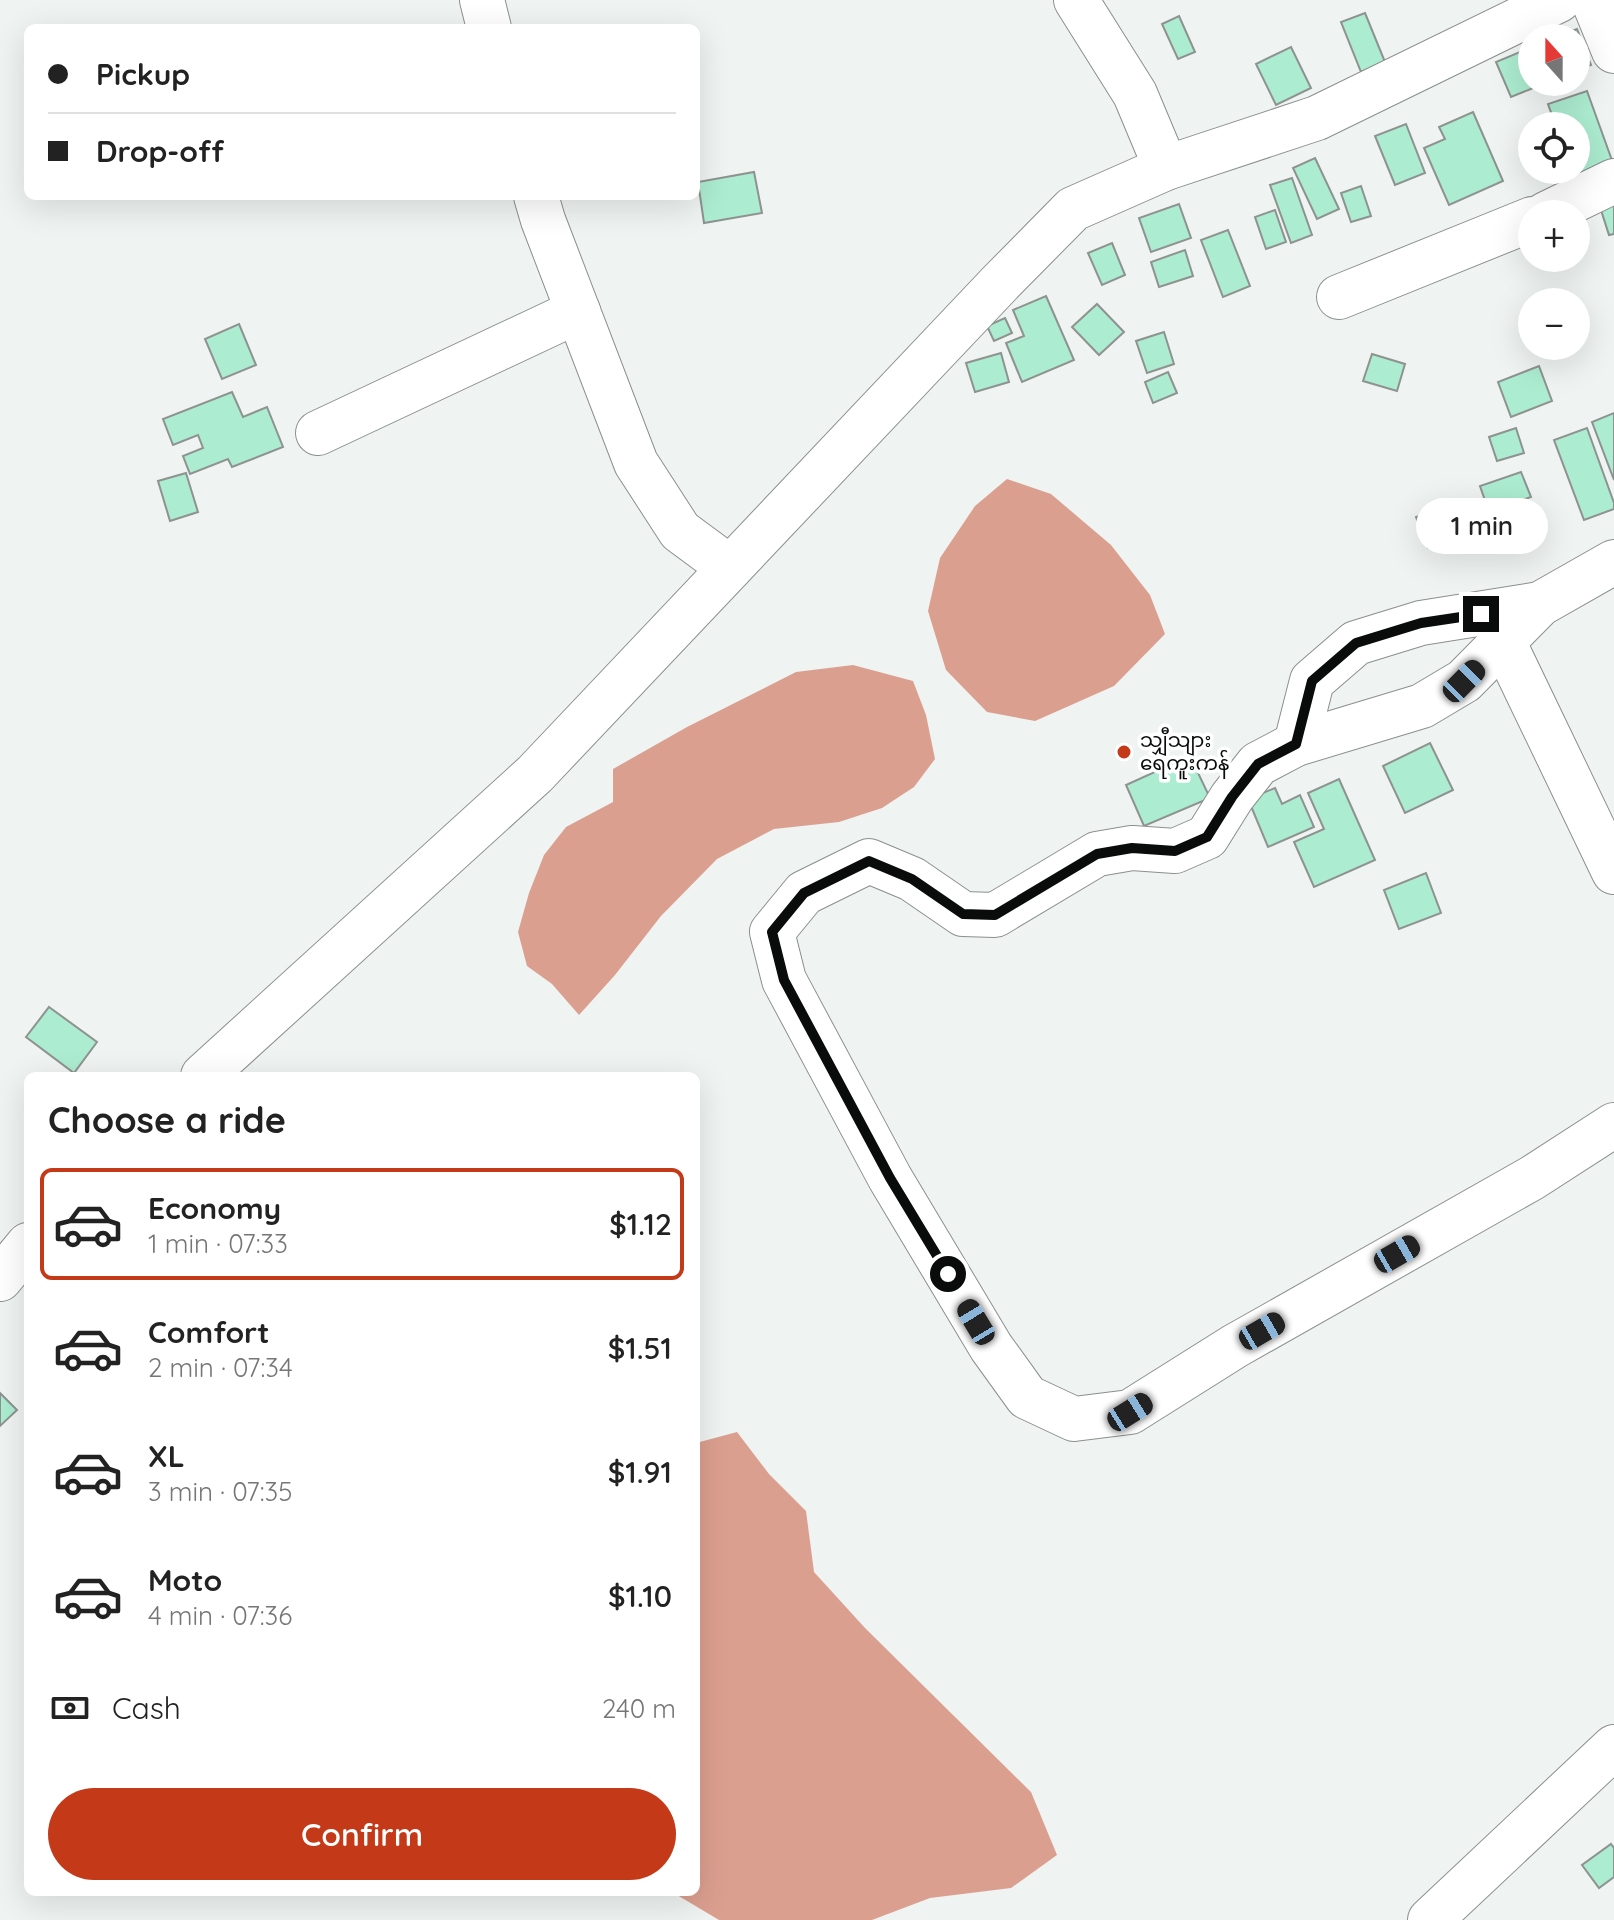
<!DOCTYPE html>
<html lang="en">
<head>
<meta charset="utf-8">
<style>
	:root { --surface:#fff; --page:#f6f6f6; --text:#222; --muted:#767676; --line:#e0e0e0; --accent:#c43a18 }
	body { margin:0; font-family:Quicksand,"Noto Sans Myanmar",sans-serif; background:var(--page); color:var(--text); height:100vh; display:flex; flex-direction:column; font-size:30px; white-space:nowrap }
	* { box-sizing:border-box; margin:0 }
	p { font-size:26px; color:var(--muted) }
	.icon { flex:none; width:44px; height:44px; fill:none; stroke:currentColor; stroke-width:2; stroke-linecap:round; stroke-linejoin:round }
	.map { position:relative; flex:1; overflow:hidden }
	.details { position:absolute; left:24px; top:1072px; width:676px; height:824px; display:flex; flex-direction:column; background:var(--surface); border-radius:12px; box-shadow:0 8px 32px #0002 }
	.details>* { flex:none }
	.guide { position:absolute; left:24px; top:24px; width:676px; height:176px; border-radius:12px; box-shadow:0 8px 32px #0002; display:grid; align-content:center; height:176px; padding:0 24px; background:var(--surface) }
	.needle { width:52px; rotate:339deg }
	.controls { position:absolute; left:1518px; top:24px; display:grid; gap:16px }
	.controls a { display:grid; place-items:center; width:72px; height:72px; border-radius:50%; background:var(--surface); box-shadow:0 8px 32px #0002; font-size:40px }
	.end { position:absolute; width:36px; height:36px; margin:-18px; border:10px solid #0a0c0b; background:#fff; box-shadow:0 0 0 4px #fff }
	.from { border-radius:50% }
	.bubble { position:absolute; height:56px; border-radius:28px; background:var(--surface); box-shadow:0 8px 32px #0002; font-size:26px; font-weight:600; line-height:56px; text-align:center }
	.car { position:absolute; width:24px; height:48px; margin:-24px -12px; border-radius:10px; box-shadow:0 0 6px 2px #0007; background:linear-gradient(#222 24%,#8ab4d8 0 40%,#222 0 76%,#8ab4d8 0 86%,#222 0) }
	.guide b { display:flex; align-items:center; gap:28px; height:76px; font-size:30px }
	.guide b+b { border-top:2px solid var(--line) }
	.guide i { width:20px; height:20px; background:var(--text) }
	ul { padding:0; list-style:none }
	li { display:flex; align-items:center; gap:24px; height:112px; margin:0 16px 12px; padding:0 8px; border:4px solid transparent; border-radius:12px }
	li div { flex:1 }
	li b { display:block; font-size:30px }
	li em { font-style:normal; font-weight:600 }
	li.selected { border-color:var(--accent) }
	li>.icon { width:72px; height:72px; stroke-width:1.5 }
	h2 { padding:0 24px; font-size:36px; line-height:96px }
	.pay { display:flex; align-items:center; gap:20px; height:88px; padding:0 24px; font-size:30px }
	.pay p { margin-inline-start:auto }
	.cta { display:flex; gap:16px; margin-top:auto; padding:16px 24px }
	.cta a { flex:1; height:92px; border-radius:48px; background:var(--accent); color:#fff; font-size:32px; font-weight:600; line-height:92px; text-align:center }
	.map>svg:first-child { display:block }
</style>
</head>
<body>
<div class="map">
<svg width="1614" height="1920" viewBox="0 0 1614 1920">
	<rect width="100%" height="100%" fill="#eff4f2"/>
	<g fill="#db9f8f">
		<polygon points="1007,479 1051,494 1111,545 1150,595 1165,634 1114,686 1035,721 987,712 946,670 928,611 940,558 975,506"/>
		<polygon points="853,665 913,681 926,715 935,759 914,787 882,808 839,822 774,829 717,859 661,916 615,975 579,1015 552,984 527,966 518,932 529,893 544,855 566,827 613,802 613,769 687,727 796,672"/>
		<polygon points="737,1432 769,1474 806,1511 814,1572 865,1628 1031,1792 1057,1855 1011,1888 930,1898 872,1920 719,1920 672,1892 696,1892 696,1443"/>
	</g>
	<g fill="#acecd0" stroke="#8e9290" stroke-width="2">
		<polygon points="1365,13 1385,62 1361,72 1341,22"/>
		<polygon points="1179,16 1195,52 1178,59 1162,24"/>
		<polygon points="1577,29 1591,65 1576,71 1576,38 1554,38"/>
		<polygon points="1291,47 1311,88 1276,105 1256,64"/>
		<polygon points="1532,47 1532,82 1548,82 1511,97 1496,62"/>
		<polygon points="1587,91 1614,166 1575,180 1571,170 1576,170 1576,126 1556,126 1548,104"/>
		<polygon points="1473,112 1503,181 1449,205 1424,148 1445,139 1439,127"/>
		<polygon points="1406,124 1425,173 1395,185 1375,136"/>
		<polygon points="1315,158 1339,209 1317,219 1293,168"/>
		<polygon points="754,172 762,213 704,223 698,182"/>
		<polygon points="1292,178 1312,235 1291,243 1270,185"/>
		<polygon points="1361,186 1371,216 1351,222 1341,193"/>
		<polygon points="1179,204 1191,238 1151,252 1139,218"/>
		<polygon points="1614,205 1614,234 1609,235 1601,210"/>
		<polygon points="1275,210 1286,242 1266,249 1255,217"/>
		<polygon points="1228,230 1250,286 1223,297 1201,240"/>
		<polygon points="1112,243 1125,275 1102,285 1088,253"/>
		<polygon points="1185,250 1193,276 1159,287 1151,262"/>
		<polygon points="1046,296 1074,360 1022,382 1006,343 1024,336 1013,310"/>
		<polygon points="1097,304 1124,332 1099,355 1072,327"/>
		<polygon points="1005,318 1012,333 994,341 987,326"/>
		<polygon points="239,324 256,365 222,379 205,339"/>
		<polygon points="1164,332 1174,364 1147,373 1136,341"/>
		<polygon points="1001,353 1009,382 975,392 966,363"/>
		<polygon points="1372,354 1405,364 1397,391 1363,381"/>
		<polygon points="1539,366 1552,401 1511,417 1498,382"/>
		<polygon points="1168,372 1177,393 1153,403 1145,382"/>
		<polygon points="232,392 243,417 267,407 283,447 232,467 228,459 190,474 183,456 203,448 198,435 173,445 163,419"/>
		<polygon points="1614,413 1614,480 1592,422"/>
		<polygon points="1516,428 1524,453 1497,461 1489,437"/>
		<polygon points="1587,428 1614,503 1614,509 1584,520 1554,440"/>
		<polygon points="1521,472 1531,497 1489,512 1480,486"/>
		<polygon points="186,473 198,512 170,521 158,481"/>
		<polygon points="1452,503 1464,535 1428,548 1416,517"/>
		<polygon points="1430,743 1453,790 1405,813 1383,766"/>
		<polygon points="1190,756 1210,798 1144,826 1126,785"/>
		<polygon points="1339,779 1375,860 1314,887 1294,842 1324,829 1308,793"/>
		<polygon points="1275,788 1282,804 1300,795 1314,827 1268,847 1248,799"/>
		<polygon points="1426,873 1441,913 1399,929 1384,890"/>
		<polygon points="49,1007 97,1042 74,1073 26,1037"/>
		<polygon points="0,1393 17,1410 0,1426"/>
		<polygon points="1611,1844 1614,1848 1614,1877 1599,1888 1582,1865"/>
	</g>
	<g fill="none" stroke-linecap="round" stroke-linejoin="round">
		<defs>
			<g id="minor">
				<polyline points="482,0 489,28"/>
				<polyline points="1076,0 1135,94 1166,168"/>
				<polyline points="1593,0 1614,51"/>
				<polyline points="536,196 543,220 636,463 680,531 730,568"/>
				<polyline points="1546,214 1614,181"/>
				<polyline points="1339,297 1532,219"/>
				<polyline points="318,433 578,311"/>
				<polyline points="1614,562 1540,604 1464,681 1422,706 1296,744 1258,764 1232,797 1207,837 1175,851 1132,848 1097,854 995,915 963,914 912,879 869,861 804,893 772,932 784,980 890,1178 991,1347 1027,1397 1074,1419 1130,1412 1235,1346 1532,1178 1614,1125"/>
				<polyline points="1503,641 1614,872"/>
				<polyline points="1296,744 1312,681 1356,643 1421,623 1540,604"/>
				<polyline points="203,1076 535,774 1000,283 1073,209 1166,168 1317,118 1559,0"/>
				<polyline points="0,1279 28,1245"/>
				<polyline points="1430,1920 1614,1747"/>
			</g>
		</defs>
		<use href="#minor" stroke="#8b8f8d" stroke-width="46"/>
		<use href="#minor" stroke="#fff" stroke-width="44"/>
	</g>
	<g fill="none" stroke-linecap="round" stroke-linejoin="round">
		<polyline stroke="#0a0c0b" stroke-width="10" points="948,1274 890,1178 784,980 772,932 804,893 869,861 912,879 963,914 995,915 1097,854 1132,848 1175,851 1207,837 1232,797 1258,764 1296,744 1312,681 1356,643 1421,623 1481,614"/>
	</g>
	<circle fill="#c43a18" stroke="#fff" stroke-width="3" cx="1124" cy="752" r="8"/>
	<g text-anchor="middle" stroke-width="7" stroke-linejoin="round" paint-order="stroke">
		<g font-size="20" fill="#0a0c0b" stroke="#fff" text-anchor="start">
			<text x="1140" y="747">သျှီသျား<tspan x="1140" dy="23">ရေကူးကန်</tspan></text>
		</g>
	</g>
</svg>
<div class="controls">
<a><svg class="needle" viewBox="-14 -14 28 28"><path d="M0-13l5 13h-10z" fill="#e53935"/><path d="M0 13l5-13h-10z" fill="#767676"/></svg></a>
<a><svg class="icon" aria-label="locate" viewBox="0 0 24 24"><circle cx="12" cy="12" r="6"/><path d="M12 2v4M12 18v4M2 12h4M18 12h4"/></svg></a>
<a>+</a>
<a>−</a>
</div>
<i class="end from" style="left:948px;top:1274px"></i>
<i class="end" style="left:1481px;top:614px"></i>
<div class="bubble" style="left:1416px;top:498px;width:132px">1 min</div>
<i class="car" style="left:1464px;top:681px;rotate:45deg"></i>
<i class="car" style="left:1397px;top:1254px;rotate:60deg"></i>
<i class="car" style="left:976px;top:1322px;rotate:329deg"></i>
<i class="car" style="left:1262px;top:1331px;rotate:60deg"></i>
<i class="car" style="left:1130px;top:1412px;rotate:58deg"></i>
<div class="guide">
<b><i class="from"></i>Pickup</b>
<b><i></i>Drop-off</b>
</div>
<section class="details">
<h2>Choose a ride</h2>
<ul>
<li class="selected"><svg class="icon" aria-label="car" viewBox="0 0 24 24"><path d="M5 17H2v-5l4-1 3-4h7l3 4 3 1v5h-3M9 17h6M6 11h13"/><circle cx="7" cy="17" r="2"/><circle cx="17" cy="17" r="2"/></svg><div><b>Economy</b><p>1 min · 07:33</p></div><em>$1.12</em></li>
<li><svg class="icon" aria-label="car" viewBox="0 0 24 24"><path d="M5 17H2v-5l4-1 3-4h7l3 4 3 1v5h-3M9 17h6M6 11h13"/><circle cx="7" cy="17" r="2"/><circle cx="17" cy="17" r="2"/></svg><div><b>Comfort</b><p>2 min · 07:34</p></div><em>$1.51</em></li>
<li><svg class="icon" aria-label="car" viewBox="0 0 24 24"><path d="M5 17H2v-5l4-1 3-4h7l3 4 3 1v5h-3M9 17h6M6 11h13"/><circle cx="7" cy="17" r="2"/><circle cx="17" cy="17" r="2"/></svg><div><b>XL</b><p>3 min · 07:35</p></div><em>$1.91</em></li>
<li><svg class="icon" aria-label="car" viewBox="0 0 24 24"><path d="M5 17H2v-5l4-1 3-4h7l3 4 3 1v5h-3M9 17h6M6 11h13"/><circle cx="7" cy="17" r="2"/><circle cx="17" cy="17" r="2"/></svg><div><b>Moto</b><p>4 min · 07:36</p></div><em>$1.10</em></li>
</ul>
<div class="pay"><svg class="icon" aria-label="cash" viewBox="0 0 24 24"><path d="M3 7h18v10H3z"/><circle cx="12" cy="12" r="2"/></svg>Cash<p>240 m</p></div>
<div class="cta"><a>Confirm</a></div>
</section>
</div>
</body>
</html>
